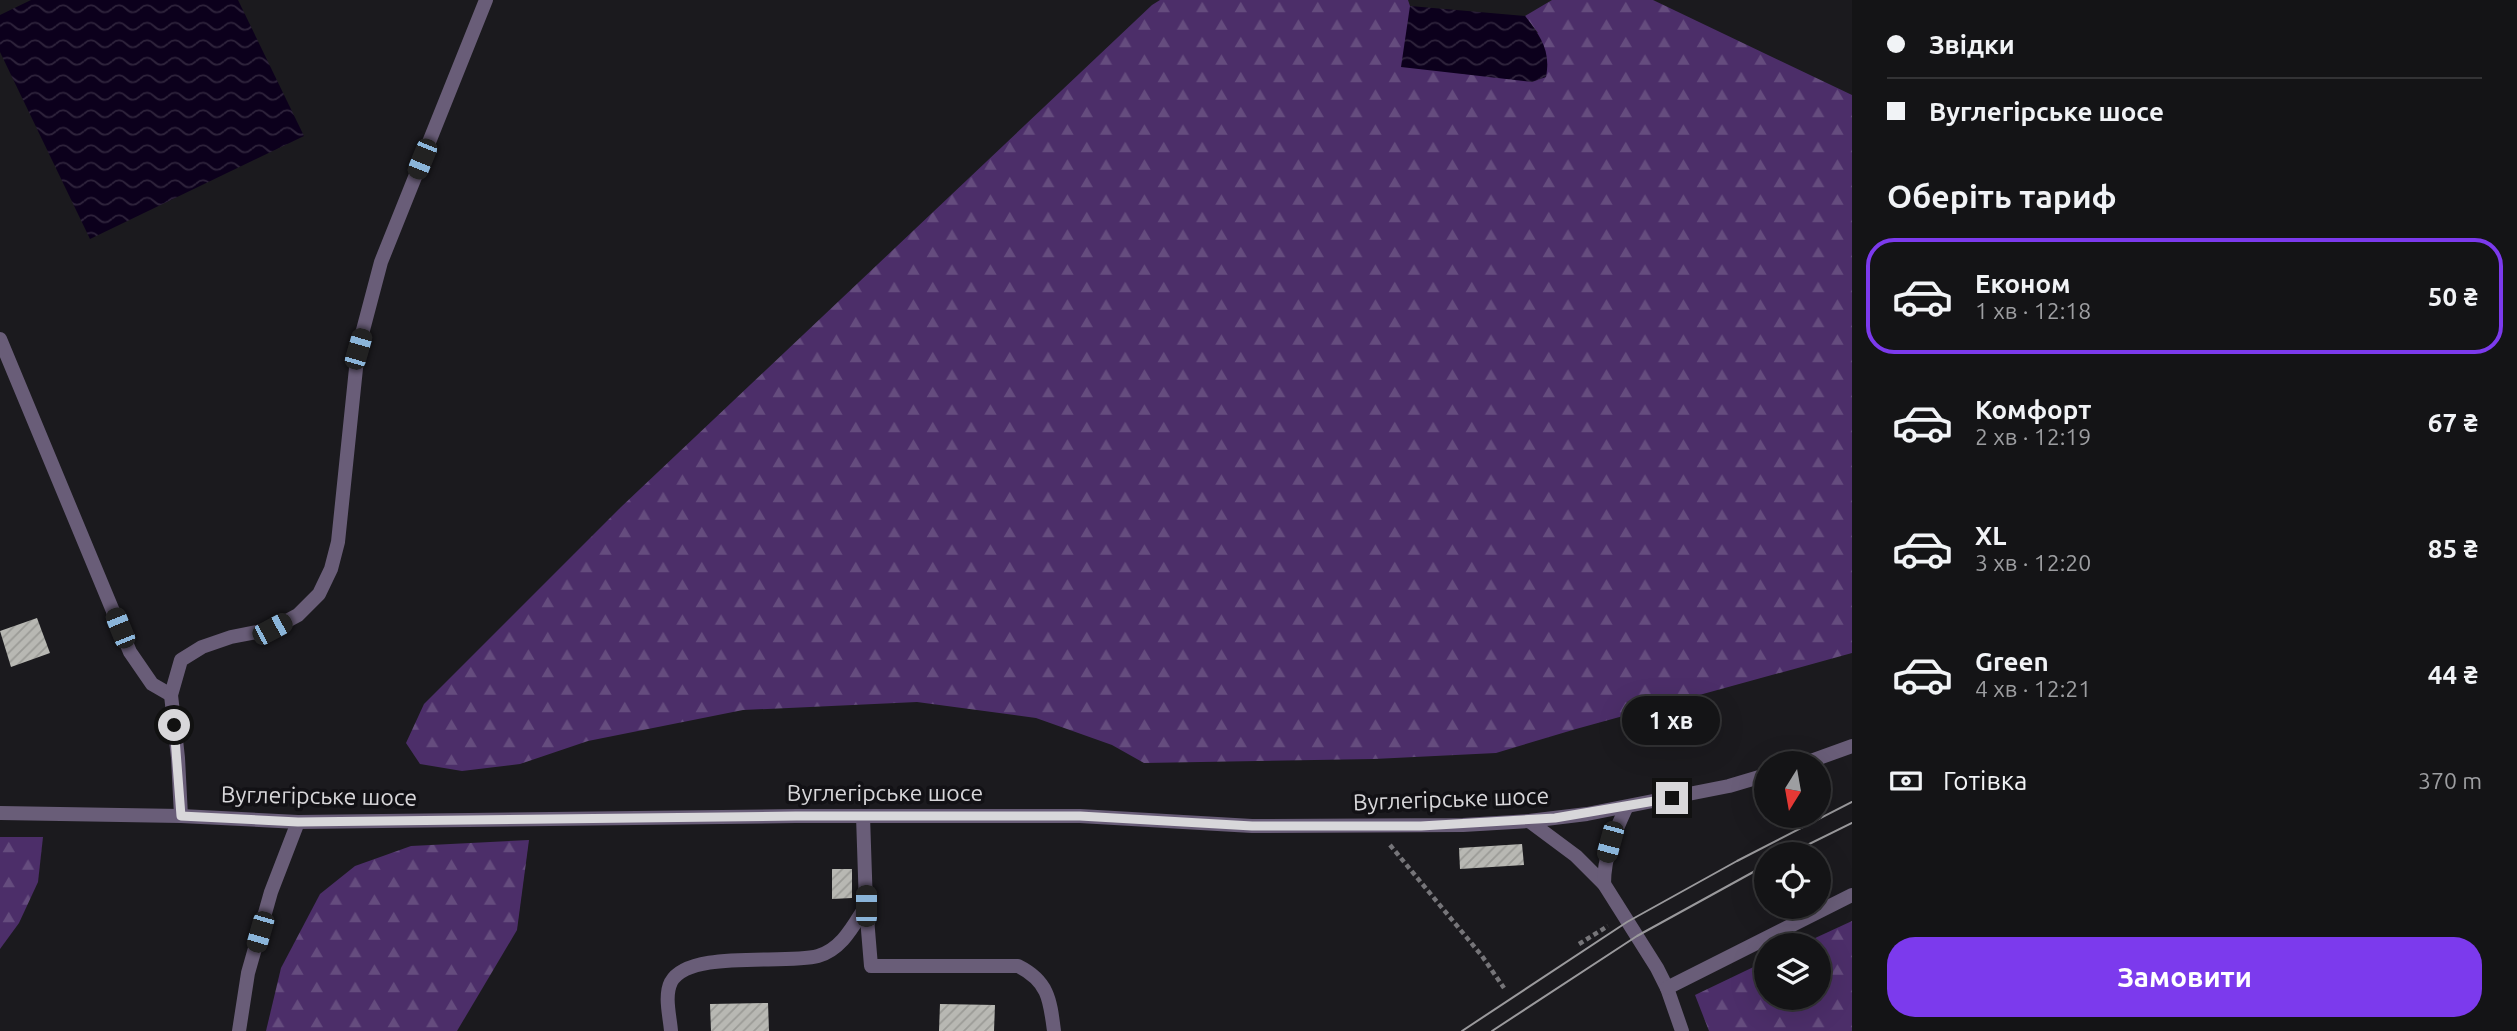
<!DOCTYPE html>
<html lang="uk">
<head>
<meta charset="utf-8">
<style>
	:root { --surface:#141416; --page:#1d1d1f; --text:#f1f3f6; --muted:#9d9ea1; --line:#333335; --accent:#7c3aed }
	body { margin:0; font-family:Ubuntu,sans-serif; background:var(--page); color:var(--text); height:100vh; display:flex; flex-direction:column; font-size:26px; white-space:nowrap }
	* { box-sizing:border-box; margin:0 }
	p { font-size:23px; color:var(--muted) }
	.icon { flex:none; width:38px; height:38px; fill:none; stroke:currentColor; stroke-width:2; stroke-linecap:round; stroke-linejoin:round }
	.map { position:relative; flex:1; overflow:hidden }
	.panel { display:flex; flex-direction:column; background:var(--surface); width:665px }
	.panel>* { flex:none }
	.guide { display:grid; align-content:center; height:154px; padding:0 35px; background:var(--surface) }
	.needle { width:46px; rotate:191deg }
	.controls { position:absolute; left:1754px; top:751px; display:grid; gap:14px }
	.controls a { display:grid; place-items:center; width:77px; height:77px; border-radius:50%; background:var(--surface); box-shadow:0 7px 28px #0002,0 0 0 2px var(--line); font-size:35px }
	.end { position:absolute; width:32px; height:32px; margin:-16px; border:9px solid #d8d7da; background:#111; box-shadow:0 0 0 4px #111 }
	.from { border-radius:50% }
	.bubble { position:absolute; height:49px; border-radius:24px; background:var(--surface); box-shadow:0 7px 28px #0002,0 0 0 2px var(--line); font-size:23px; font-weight:600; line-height:49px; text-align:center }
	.car { position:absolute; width:21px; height:42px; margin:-21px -10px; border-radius:9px; box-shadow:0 0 5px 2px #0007; background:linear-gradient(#222 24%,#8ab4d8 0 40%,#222 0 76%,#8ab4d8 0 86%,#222 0) }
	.guide b { display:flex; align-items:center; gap:24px; height:66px; font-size:26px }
	.guide b+b { border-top:2px solid var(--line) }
	.guide i { width:18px; height:18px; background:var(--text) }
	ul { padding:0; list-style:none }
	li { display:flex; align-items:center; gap:21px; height:116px; margin:0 14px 10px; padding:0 21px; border:4px solid transparent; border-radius:28px }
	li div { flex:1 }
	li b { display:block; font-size:26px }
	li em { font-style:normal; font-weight:600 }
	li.on { border-color:var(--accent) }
	li>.icon { width:63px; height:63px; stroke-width:1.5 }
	h2 { padding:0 35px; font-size:32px; line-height:84px }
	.pay { display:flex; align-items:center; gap:18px; height:77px; padding:0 35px; font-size:26px }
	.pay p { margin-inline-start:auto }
	.button { display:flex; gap:14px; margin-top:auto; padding:14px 35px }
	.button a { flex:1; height:80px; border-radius:28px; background:var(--accent); color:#fff; font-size:28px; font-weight:600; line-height:80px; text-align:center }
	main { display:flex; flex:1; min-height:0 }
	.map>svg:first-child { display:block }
</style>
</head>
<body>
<main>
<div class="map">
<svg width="1852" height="1031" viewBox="0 0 1852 1031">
	<defs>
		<pattern id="forest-firs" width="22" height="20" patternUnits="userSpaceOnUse" patternTransform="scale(1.75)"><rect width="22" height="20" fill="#4c2e69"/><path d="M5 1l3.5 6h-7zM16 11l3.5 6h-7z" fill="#654c7e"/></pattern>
		<pattern id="water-waves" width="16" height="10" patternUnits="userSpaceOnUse" patternTransform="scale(1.75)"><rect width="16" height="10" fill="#0c001c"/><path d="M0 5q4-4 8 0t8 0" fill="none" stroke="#2f243c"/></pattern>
		<pattern id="building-hatch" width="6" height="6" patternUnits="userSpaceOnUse" patternTransform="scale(1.75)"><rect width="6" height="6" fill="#b8b8b3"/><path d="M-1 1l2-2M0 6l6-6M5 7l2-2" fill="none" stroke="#9a9a96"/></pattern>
	</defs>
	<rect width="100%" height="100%" fill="#1b1a1e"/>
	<g fill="url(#forest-firs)">
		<polygon points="1160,0 1408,0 1410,6 1538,33 1525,16 1552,0 1653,0 1852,95 1852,653 1576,729 1496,753 1374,759 1144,763 1112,745 1036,718 917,702 743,710 588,741 520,764 462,771 420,764 406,743 424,704 621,507 1152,5"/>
		<polygon points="0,837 43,837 38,882 19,923 0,949"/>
		<polygon points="529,840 517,930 457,1031 266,1031 281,968 320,894 355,866 411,846"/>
		<polygon points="1852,921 1852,1031 1709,1031 1695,995 1766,961 1766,998 1818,998 1818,945 1800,945"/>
	</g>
	<g fill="url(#water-waves)">
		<polygon points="31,0 238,0 304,136 90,239 0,52 0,15"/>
		<path d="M1410,6L1525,16C1541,37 1551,51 1546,77L1532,82L1401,67Z"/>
	</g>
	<g fill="url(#building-hatch)">
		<polygon points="37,618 50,653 11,667 0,631"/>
		<polygon points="1522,844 1524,865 1460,869 1459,848"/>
		<polygon points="832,869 852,869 852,898 832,899"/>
		<polygon points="768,1003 769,1031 711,1031 710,1004"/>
		<polygon points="940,1004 995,1005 994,1031 939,1031"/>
	</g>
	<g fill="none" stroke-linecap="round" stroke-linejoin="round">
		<g stroke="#767579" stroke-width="4.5" stroke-dasharray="5 3.5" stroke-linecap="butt">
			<polyline points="1390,845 1482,956 1504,988"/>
			<polyline points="1579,944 1608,926"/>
		</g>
		<g stroke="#695d78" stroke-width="14">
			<polyline points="0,339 130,652 152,684 171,695"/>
			<polyline points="181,816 178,758 171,695 181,660 202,647 231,637 272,629 298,615 319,594 331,569 338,542 358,349 381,262 486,0"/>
			<path d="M863,816L866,906L871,966H1018C1048,981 1050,999 1054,1031"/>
			<polyline points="1529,821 1576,856 1604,884 1657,968 1667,988 1682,1031"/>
			<path d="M1604,884C1604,856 1614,834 1626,808"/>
			<polyline points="1667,988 1852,895"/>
			<path d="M671,1031C670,1017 664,996 671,982C689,949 785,965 818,956C842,949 853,926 866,906"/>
		</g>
		<polyline stroke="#695d78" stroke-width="14" points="239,1031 248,973 271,892 298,822"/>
		<g stroke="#695d78" stroke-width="14">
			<polyline points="1805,763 1852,746"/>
			<polyline points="0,813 181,816 298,822 796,816 1080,816 1252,826 1463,825 1529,821 1587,814 1729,786 1766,775"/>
		</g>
		<g stroke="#9a999c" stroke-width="2">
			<polyline points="1789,854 1852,823"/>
			<polyline points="1462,1031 1627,922 1737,861 1852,802"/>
			<polyline points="1492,1031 1637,936 1766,865"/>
		</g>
	</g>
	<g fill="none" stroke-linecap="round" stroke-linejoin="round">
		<polyline stroke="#d8d7da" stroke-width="9" points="174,725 181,816 298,822 796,816 1080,816 1252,826 1421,826 1555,818 1672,798"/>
	</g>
	<g text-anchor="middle" stroke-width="7" stroke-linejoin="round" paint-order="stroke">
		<g font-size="23" fill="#d8d7da" stroke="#121115">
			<text x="885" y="801">Вуглегірське шосе</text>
			<text transform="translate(319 796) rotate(1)" y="8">Вуглегірське шосе</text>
			<text transform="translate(1451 799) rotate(-2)" y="8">Вуглегірське шосе</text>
		</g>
	</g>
</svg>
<div class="controls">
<a><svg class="needle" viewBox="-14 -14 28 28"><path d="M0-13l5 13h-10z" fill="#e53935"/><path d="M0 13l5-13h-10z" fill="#9d9ea1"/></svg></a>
<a><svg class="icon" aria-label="locate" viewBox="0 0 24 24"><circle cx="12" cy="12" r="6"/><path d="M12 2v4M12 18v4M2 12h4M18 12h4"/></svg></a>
<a><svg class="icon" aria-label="layers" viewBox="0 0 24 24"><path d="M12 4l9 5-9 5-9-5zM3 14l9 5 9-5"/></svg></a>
</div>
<i class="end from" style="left:174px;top:725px"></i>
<i class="end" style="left:1672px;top:798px"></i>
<div class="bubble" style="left:1622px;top:696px;width:98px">1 хв</div>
<i class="car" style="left:422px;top:159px;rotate:202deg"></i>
<i class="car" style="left:358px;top:349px;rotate:16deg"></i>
<i class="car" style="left:120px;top:628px;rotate:338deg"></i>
<i class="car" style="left:272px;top:629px;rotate:62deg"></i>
<i class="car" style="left:1610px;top:842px;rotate:195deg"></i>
<i class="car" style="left:866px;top:906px;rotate:0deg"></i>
<i class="car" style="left:260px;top:932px;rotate:196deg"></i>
</div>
<section class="panel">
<div class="guide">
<b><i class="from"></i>Звідки</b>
<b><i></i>Вуглегірське шосе</b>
</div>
<h2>Оберіть тариф</h2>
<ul>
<li class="on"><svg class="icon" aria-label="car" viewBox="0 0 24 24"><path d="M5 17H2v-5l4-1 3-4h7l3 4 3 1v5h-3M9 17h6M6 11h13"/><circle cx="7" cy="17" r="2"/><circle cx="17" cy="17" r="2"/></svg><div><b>Економ</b><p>1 хв · 12:18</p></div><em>50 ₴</em></li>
<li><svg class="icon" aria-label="car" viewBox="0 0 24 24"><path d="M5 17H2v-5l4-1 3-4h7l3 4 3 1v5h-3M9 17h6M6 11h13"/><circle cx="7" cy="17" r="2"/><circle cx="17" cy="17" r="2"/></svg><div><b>Комфорт</b><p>2 хв · 12:19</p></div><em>67 ₴</em></li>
<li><svg class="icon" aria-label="car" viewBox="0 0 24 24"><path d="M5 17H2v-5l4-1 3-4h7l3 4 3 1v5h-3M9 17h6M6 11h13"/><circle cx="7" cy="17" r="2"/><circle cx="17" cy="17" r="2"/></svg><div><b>XL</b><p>3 хв · 12:20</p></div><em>85 ₴</em></li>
<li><svg class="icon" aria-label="car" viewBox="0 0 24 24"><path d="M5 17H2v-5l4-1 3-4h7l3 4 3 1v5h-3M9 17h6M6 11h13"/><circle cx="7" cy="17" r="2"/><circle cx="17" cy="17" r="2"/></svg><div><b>Green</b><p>4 хв · 12:21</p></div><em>44 ₴</em></li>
</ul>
<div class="pay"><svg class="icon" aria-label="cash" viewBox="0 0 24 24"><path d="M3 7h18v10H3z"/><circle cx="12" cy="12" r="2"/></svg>Готівка<p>370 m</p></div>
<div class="button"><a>Замовити</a></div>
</section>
</main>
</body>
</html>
